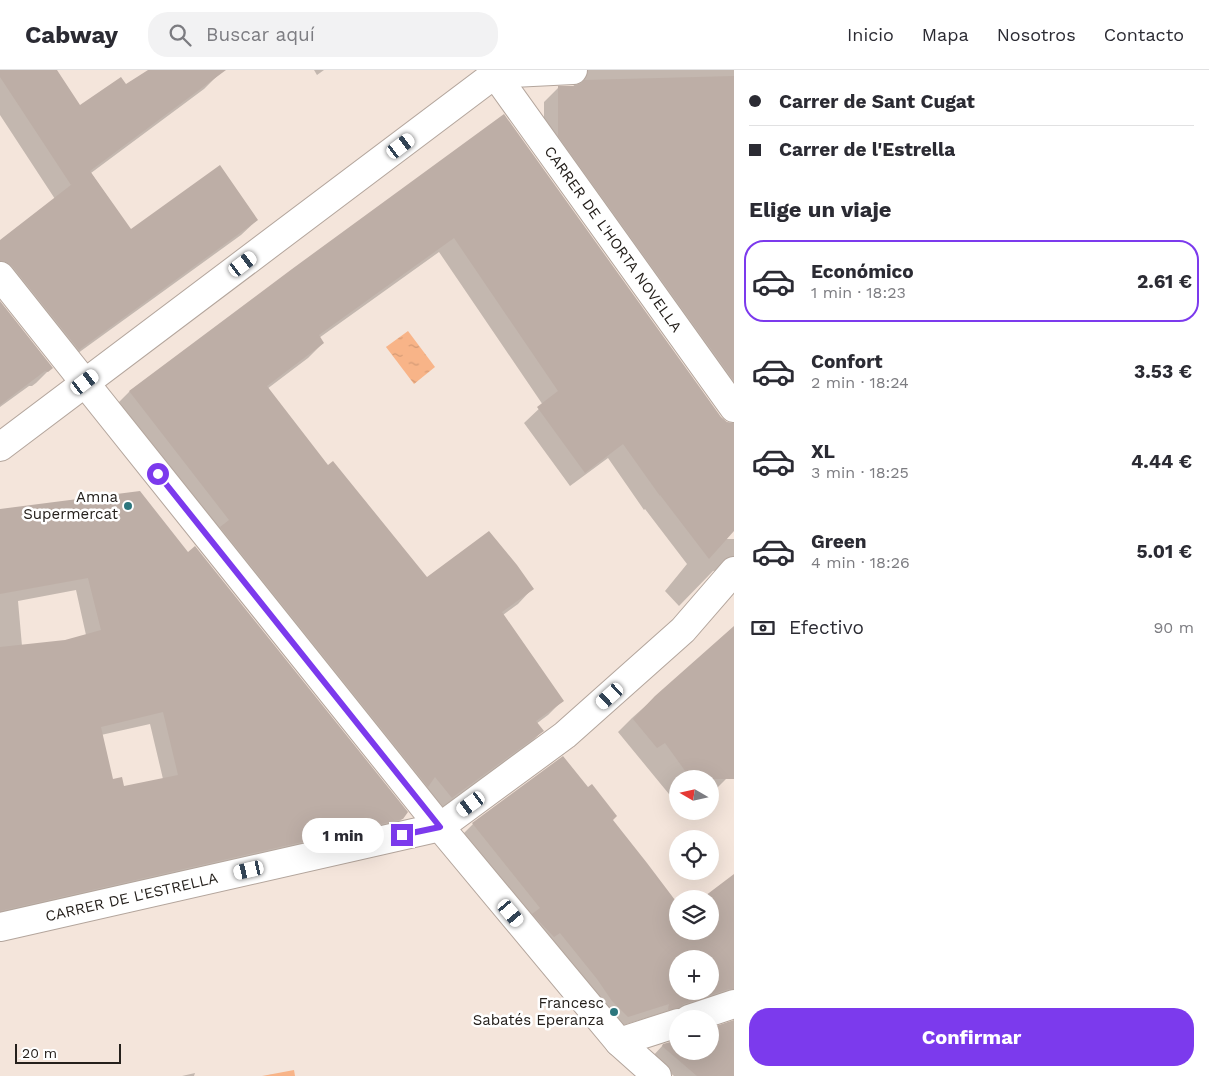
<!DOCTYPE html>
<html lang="es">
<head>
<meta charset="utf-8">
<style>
	:root { --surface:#fff; --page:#f2f2f3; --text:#2b2b33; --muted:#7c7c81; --line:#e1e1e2; --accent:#7c3aed }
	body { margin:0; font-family:"Work Sans",sans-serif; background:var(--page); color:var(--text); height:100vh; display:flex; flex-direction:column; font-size:19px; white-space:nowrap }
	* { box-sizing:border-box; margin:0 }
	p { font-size:16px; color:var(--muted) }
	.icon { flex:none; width:28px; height:28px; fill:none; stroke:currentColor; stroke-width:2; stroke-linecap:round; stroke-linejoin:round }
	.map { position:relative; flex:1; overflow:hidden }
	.drawer { display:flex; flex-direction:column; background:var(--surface); width:475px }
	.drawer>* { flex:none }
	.banner { display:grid; align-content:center; height:110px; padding:0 15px; background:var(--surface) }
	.needle { width:32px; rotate:279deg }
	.fabs { position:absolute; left:669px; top:700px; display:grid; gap:10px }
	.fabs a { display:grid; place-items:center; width:50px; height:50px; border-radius:50%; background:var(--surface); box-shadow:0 5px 20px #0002; font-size:25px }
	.scale { position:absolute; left:15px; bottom:12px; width:106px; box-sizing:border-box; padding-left:5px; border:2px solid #25201c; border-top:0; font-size:14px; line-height:18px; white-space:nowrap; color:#25201c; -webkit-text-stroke:4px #fff; paint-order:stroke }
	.end { position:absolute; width:22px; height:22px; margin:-11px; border:6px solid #7c3aed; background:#fff; box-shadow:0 0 0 2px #fff }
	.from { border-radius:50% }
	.bubble { position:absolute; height:35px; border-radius:18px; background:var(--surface); box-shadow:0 5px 20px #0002; font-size:16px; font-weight:700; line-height:35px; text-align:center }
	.car { position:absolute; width:15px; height:30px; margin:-15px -8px; border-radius:6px; box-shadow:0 0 4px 1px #0007; background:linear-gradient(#fff 24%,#345 0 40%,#fff 0 76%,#345 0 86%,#fff 0) }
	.banner b { display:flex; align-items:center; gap:18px; height:48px; font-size:19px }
	.banner b+b { border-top:1px solid var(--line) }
	.banner i { width:12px; height:12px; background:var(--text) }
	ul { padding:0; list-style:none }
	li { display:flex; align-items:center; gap:15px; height:82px; margin:0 10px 8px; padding:0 5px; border:2px solid transparent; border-radius:20px }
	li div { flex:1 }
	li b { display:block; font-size:19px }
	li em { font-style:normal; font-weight:700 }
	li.selected { border-color:var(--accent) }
	li>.icon { width:45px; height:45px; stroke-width:1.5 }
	h2 { padding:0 15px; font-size:22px; line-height:60px }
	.pay { display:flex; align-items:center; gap:12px; height:55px; padding:0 15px; font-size:19px }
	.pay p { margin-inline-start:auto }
	.button { display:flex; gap:10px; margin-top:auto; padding:10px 15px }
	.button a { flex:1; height:58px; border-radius:20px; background:var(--accent); color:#fff; font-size:20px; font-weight:700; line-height:58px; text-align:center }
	header { display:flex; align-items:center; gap:30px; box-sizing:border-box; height:70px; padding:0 25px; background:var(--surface); border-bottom:1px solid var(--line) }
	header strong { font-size:24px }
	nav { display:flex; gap:28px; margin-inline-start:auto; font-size:18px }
	.search { width:350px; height:45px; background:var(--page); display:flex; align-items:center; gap:12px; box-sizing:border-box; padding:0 18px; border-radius:20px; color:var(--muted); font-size:19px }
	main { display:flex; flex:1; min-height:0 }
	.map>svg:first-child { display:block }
</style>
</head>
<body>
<header>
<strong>Cabway</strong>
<div class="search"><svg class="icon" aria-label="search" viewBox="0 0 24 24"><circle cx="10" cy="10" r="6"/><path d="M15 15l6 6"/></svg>Buscar aquí</div>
<nav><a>Inicio</a><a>Mapa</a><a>Nosotros</a><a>Contacto</a></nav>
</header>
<main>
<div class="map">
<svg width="734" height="1006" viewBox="0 0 734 1006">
	<defs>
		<pattern id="water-ripples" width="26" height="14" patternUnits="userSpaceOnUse" patternTransform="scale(1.25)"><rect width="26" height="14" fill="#f8b488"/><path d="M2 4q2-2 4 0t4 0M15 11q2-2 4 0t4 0" fill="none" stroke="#d49a75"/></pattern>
	</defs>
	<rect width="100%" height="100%" fill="#f4e5db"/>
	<g fill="url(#water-ripples)">
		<polygon points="408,261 435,297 414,314 386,277"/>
		<polygon points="294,1000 295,1006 262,1006"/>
	</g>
	<g fill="#0003" fill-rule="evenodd">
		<polygon points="0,0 55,0 80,36 126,16 150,0 216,0 219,4 204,19 91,103 131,161 257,150 241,165 63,294 0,215 0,172 55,129 0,45"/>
		<polygon points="314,0 324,0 317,5"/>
		<polygon points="571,0 734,0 734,348 544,81 544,32 558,18 574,17"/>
		<polygon points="504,46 720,348 728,354 734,354 734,459 725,469 734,469 734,510 721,500 713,501 679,536 665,521 687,494 645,439 644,440 608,388 570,416 524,353 543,335 439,182 319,268 323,273 308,288 267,319 328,397 426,508 532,519 518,534 503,545 562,631 548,645 536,654 542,661 528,676 437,742 115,336 129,322 293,200"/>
		<polygon points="0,233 51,298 36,313 32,316 29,316 0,337"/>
		<path d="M0,439L402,749L389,762L0,850ZM76,520L86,565L65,571L22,576L18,531ZM150,654L163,709L123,717L112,710L101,665Z"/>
		<polygon points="734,557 734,701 716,719 710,723 710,709 678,709 678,735 618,662 632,648"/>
		<path d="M611,750L678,861H710L734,805V933L658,950L659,944L617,957L462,765L473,754ZM678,889H710V921H678Z"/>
		<polygon points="734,952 734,1006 674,1006 652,987 663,975 678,981 710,981 710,960"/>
		<polygon points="195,1003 194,1006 182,1006"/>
	</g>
	<g fill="#bdaea6" fill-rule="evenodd">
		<polygon points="0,0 57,0 80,35 121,7 126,14 148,0 226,0 90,101 131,159 220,95 258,150 79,280 12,196 6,192 0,191 0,170 76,111 71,115 0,7"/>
		<polygon points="734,6 734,311 558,66 558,16 574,16 581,13 584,10"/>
		<polygon points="504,44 721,347 727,352 734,353 734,461 709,489 660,425 660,426 623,374 585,403 537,337 558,321 454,168 319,265 324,273 267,316 328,395 333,391 427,507 489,461 517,495 534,519 502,542 564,631 536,651 544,661 452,728 435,707 428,717 220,457 229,450 129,321 292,199"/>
		<polygon points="0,231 53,298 48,302 45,301 0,335"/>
		<path d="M140,421L188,482L195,476L408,742L403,749L0,841V577L65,570L101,560L88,508L0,524V439ZM163,642L178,705L124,716L122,707L113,709L101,657Z"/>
		<polygon points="734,556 734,709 691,709 665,673 657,678 633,649 655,626"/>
		<path d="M563,686L588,717L592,714L617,746L613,750L647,793L678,834V861H710V829H701L734,804V919H729L684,934L678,938L668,940L669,934L628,947L612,931L597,909L560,863L554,867L532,844L540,838L472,753ZM678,889H710V921H678Z"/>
		<polygon points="734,950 734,1006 697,1006 662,976 663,974 678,970 678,981 710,981 710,958"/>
	</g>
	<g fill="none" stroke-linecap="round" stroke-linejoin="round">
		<defs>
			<g id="minor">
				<path id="s1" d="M492,0L734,338"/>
				<polyline points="0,206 85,313"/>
				<polyline points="0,377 495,4 573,0"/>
				<path id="s2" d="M0,857L440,757L565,665L683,560L734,501"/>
				<polyline points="689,949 734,934"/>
				<polyline points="619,972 678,953"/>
			</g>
			<polyline id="tertiary" points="85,313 440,757 619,972 657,1006"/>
		</defs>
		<use href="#minor" stroke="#b3a59c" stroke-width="30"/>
		<use href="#tertiary" stroke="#b3a59c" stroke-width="30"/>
		<use href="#minor" stroke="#fff" stroke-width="28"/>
		<use href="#tertiary" stroke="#fff" stroke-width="28"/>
	</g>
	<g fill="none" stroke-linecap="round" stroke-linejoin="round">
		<polyline stroke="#7c3aed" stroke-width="6" points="158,404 440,757 402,765"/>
	</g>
	<g fill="#2c767d" stroke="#fff" stroke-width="2">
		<circle cx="128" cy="436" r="5"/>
		<circle cx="614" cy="942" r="5"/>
	</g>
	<g text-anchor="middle" stroke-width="5" stroke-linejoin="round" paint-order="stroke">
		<g font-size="15" fill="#25201c" stroke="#fff">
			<text dy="5" stroke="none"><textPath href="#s1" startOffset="208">CARRER DE L'HORTA NOVELLA</textPath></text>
			<text dy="5" stroke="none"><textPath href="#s2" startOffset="135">CARRER DE L'ESTRELLA</textPath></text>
		</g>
		<g font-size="15" fill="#25201c" stroke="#fff" text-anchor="end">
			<text x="118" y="432">Amna<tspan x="118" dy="17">Supermercat</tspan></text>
			<text x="604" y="938">Francesc<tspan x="604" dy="17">Sabatés Eperanza</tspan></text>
		</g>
	</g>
</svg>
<div class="fabs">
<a><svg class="needle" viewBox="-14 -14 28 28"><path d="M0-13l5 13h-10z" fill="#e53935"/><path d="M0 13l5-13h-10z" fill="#7c7c81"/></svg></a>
<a><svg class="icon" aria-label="locate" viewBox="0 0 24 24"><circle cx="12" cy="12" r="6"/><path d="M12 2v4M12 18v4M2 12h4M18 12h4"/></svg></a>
<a><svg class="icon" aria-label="layers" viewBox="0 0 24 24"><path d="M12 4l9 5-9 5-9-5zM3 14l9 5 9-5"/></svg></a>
<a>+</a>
<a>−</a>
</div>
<div class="scale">20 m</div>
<i class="end from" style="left:158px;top:404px"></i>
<i class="end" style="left:402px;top:765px"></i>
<div class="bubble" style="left:302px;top:748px;width:82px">1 min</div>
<i class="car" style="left:401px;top:76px;rotate:53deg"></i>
<i class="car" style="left:243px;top:194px;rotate:53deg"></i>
<i class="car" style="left:85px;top:312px;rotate:53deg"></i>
<i class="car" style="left:610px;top:626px;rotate:228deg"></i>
<i class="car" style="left:471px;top:734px;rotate:234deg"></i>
<i class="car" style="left:249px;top:800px;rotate:257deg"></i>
<i class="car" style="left:511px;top:843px;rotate:140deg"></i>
</div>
<section class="drawer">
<div class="banner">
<b><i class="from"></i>Carrer de Sant Cugat</b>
<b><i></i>Carrer de l'Estrella</b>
</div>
<h2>Elige un viaje</h2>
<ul>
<li class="selected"><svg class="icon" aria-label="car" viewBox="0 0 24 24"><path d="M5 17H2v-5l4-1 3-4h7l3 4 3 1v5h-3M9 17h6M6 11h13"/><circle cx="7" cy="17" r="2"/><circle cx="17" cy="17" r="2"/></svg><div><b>Económico</b><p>1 min · 18:23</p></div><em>2.61 €</em></li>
<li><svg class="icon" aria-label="car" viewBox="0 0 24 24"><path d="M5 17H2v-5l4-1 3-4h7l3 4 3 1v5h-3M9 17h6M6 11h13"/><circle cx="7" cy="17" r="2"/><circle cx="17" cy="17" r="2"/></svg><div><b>Confort</b><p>2 min · 18:24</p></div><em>3.53 €</em></li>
<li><svg class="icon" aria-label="car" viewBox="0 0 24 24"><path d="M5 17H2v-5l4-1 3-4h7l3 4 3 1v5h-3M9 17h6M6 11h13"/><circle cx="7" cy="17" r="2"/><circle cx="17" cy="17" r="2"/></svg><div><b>XL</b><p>3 min · 18:25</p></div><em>4.44 €</em></li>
<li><svg class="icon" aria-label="car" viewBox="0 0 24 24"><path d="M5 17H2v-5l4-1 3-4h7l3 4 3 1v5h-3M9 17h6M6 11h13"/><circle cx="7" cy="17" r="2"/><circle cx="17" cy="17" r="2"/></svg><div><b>Green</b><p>4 min · 18:26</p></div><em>5.01 €</em></li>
</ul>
<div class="pay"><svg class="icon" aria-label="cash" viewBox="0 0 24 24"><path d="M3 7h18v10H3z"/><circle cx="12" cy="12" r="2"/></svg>Efectivo<p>90 m</p></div>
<div class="button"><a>Confirmar</a></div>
</section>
</main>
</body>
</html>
